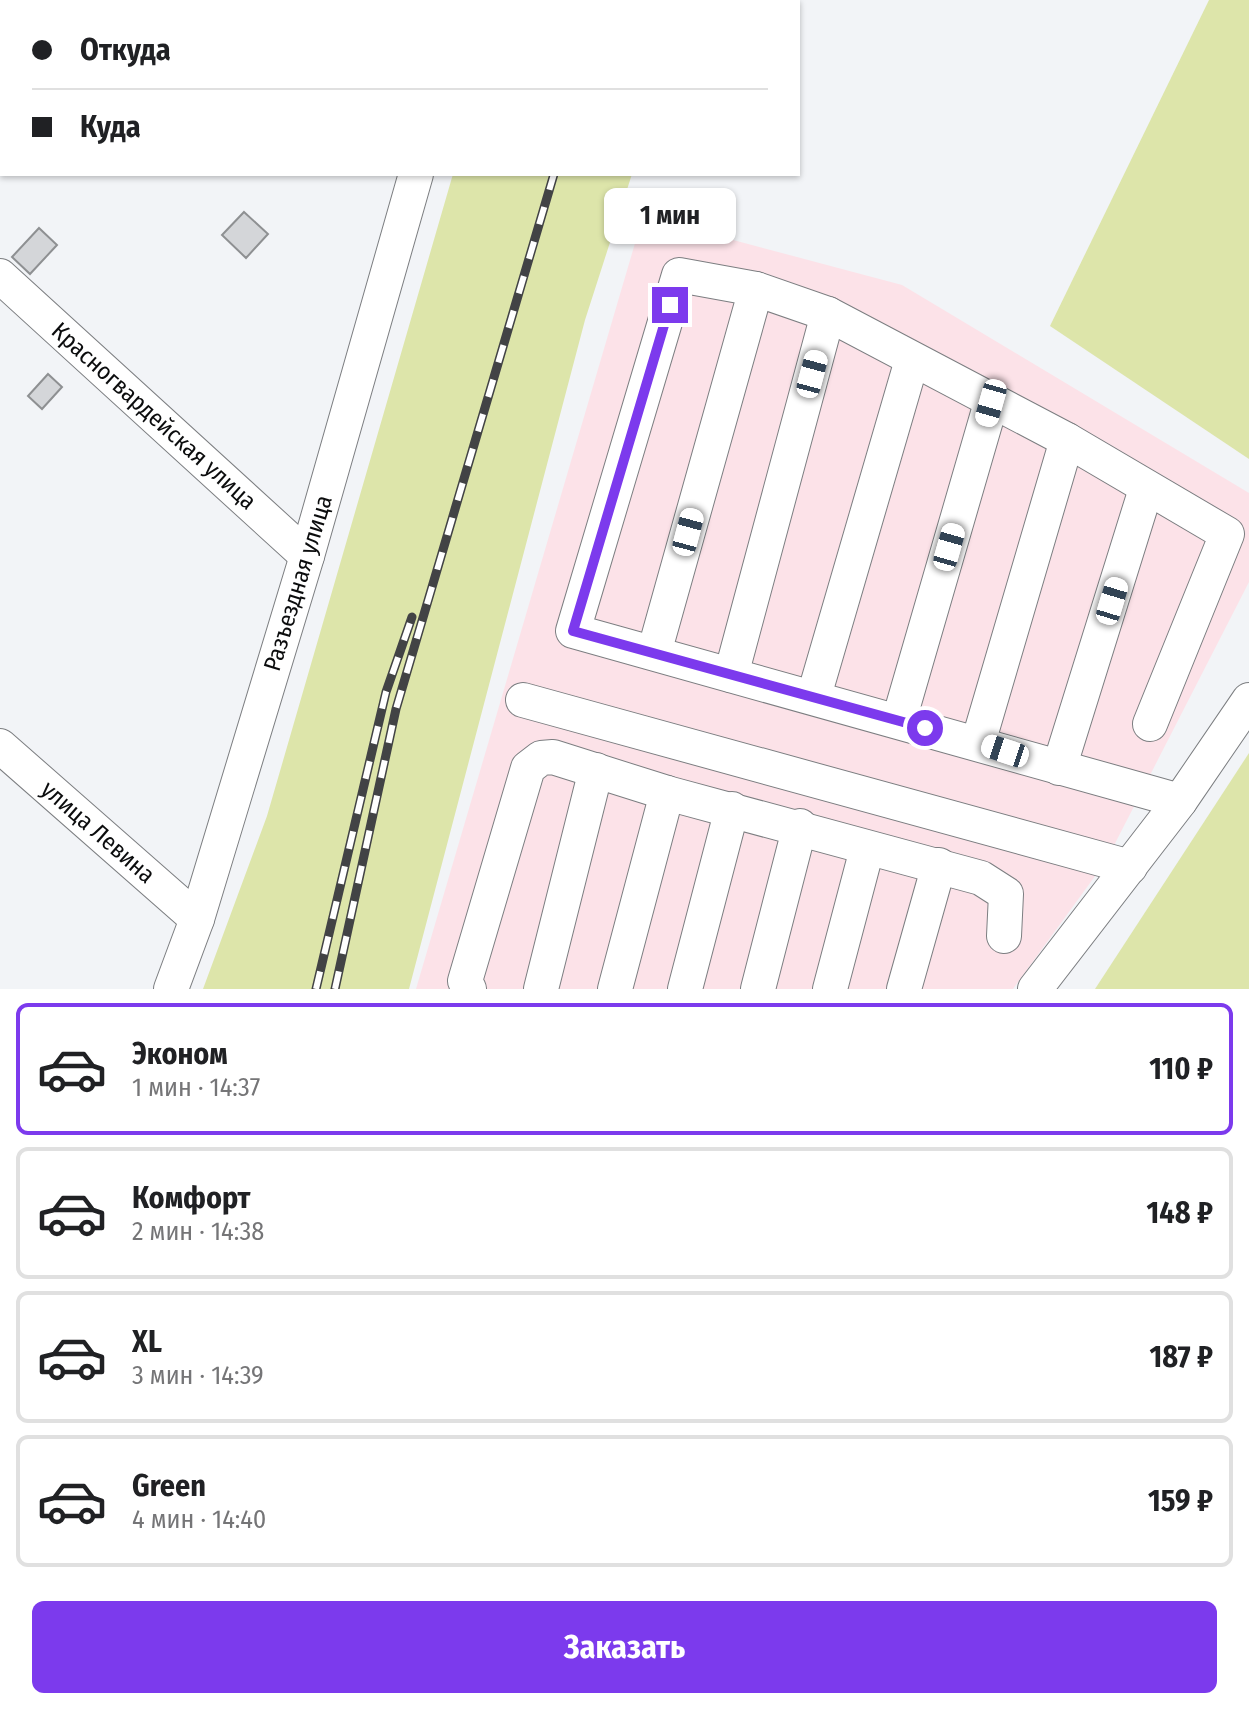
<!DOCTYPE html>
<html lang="ru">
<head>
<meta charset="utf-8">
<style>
	:root { --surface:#fff; --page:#f2f2f2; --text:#202124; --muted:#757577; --line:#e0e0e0; --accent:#7c3aed }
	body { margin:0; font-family:"Fira Sans Condensed",sans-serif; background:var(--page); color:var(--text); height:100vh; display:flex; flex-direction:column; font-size:30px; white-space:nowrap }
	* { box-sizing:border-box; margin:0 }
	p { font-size:26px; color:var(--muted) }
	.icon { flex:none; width:44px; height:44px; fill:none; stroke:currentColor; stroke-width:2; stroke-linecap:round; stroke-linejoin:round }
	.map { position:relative; height:989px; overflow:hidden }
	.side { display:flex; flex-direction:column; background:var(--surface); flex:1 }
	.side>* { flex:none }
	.top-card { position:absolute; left:0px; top:0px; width:800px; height:176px; box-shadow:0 2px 6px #0004; display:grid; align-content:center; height:176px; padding:0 32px; background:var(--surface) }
	.end { position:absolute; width:36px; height:36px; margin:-18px; border:10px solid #7c3aed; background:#fff; box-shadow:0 0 0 4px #fff }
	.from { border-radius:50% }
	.bubble { position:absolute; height:56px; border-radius:12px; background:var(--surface); box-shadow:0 2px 6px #0004; font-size:26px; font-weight:700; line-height:56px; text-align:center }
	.car { position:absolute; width:24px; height:48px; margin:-24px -12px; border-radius:10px; box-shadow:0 0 6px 2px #0007; background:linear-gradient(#fff 24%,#345 0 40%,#fff 0 76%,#345 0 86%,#fff 0) }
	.top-card b { display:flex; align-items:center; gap:28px; height:76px; font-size:30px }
	.top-card b+b { border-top:2px solid var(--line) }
	.top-card i { width:20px; height:20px; background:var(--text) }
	ul { padding:14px 0 0; list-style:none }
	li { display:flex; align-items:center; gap:24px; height:132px; margin:0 16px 12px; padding:0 16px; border:4px solid var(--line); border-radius:12px }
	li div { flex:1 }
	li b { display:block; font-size:30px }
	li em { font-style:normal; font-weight:700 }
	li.active { border-color:var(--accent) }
	li>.icon { width:72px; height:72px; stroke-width:1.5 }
	.cta { display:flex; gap:16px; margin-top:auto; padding:16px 32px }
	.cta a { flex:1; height:92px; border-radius:12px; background:var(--accent); color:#fff; font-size:32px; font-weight:700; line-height:92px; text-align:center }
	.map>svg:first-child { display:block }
</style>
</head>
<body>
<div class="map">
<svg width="1249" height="989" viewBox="0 0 1249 989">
	<rect width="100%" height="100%" fill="#f2f4f7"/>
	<polygon fill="#fce2e8" points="643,216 902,285 1249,493 1249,582 1106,861 1013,989 416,989"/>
	<g fill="#dde5aa">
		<polygon points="1209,0 1249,0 1249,459 1050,326"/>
		<polygon points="453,174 632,174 585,320 409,989 203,989 267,816"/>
		<polygon points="1249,753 1249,989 1095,989"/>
	</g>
	<g fill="#d4d6d9" stroke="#8e9092" stroke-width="2">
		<polygon points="244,212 268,234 246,258 222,235"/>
		<polygon points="39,228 57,245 30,274 12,257"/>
		<polygon points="48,374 62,387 42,409 28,396"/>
	</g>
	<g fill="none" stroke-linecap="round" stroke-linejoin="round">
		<defs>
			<g id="minor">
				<polyline points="200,0 202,2"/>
				<polyline points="463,2 464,0"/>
				<polyline points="0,276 307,556"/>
				<polyline points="756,289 828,314 1067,440 1227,534 1150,724"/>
				<polyline points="654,653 756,289 679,275 573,631 1180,801"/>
				<polyline points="731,675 828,314"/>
				<polyline points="814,696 912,360"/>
				<polyline points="523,700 1130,867"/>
				<polyline points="899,720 991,403"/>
				<polyline points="978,743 1067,440"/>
				<polyline points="0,746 197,919"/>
				<polyline points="1059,768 1146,489"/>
				<polyline points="171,989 197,919 307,556 416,174"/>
				<polyline points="469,989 465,981 528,768 541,758 553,757 667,793 981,878 1006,894 1004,936"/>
				<polyline points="541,989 596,770"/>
				<polyline points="615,989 667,793"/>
				<polyline points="685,989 732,809"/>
				<polyline points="758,989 800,826"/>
				<polyline points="830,989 867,849"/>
				<polyline points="904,989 939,865"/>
				<polyline points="1035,989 1180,801 1249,700"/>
			</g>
		</defs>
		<use href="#minor" stroke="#7c7e81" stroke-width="36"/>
		<use href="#minor" stroke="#fff" stroke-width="34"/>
		<defs>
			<g id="rail">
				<polyline points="599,2 600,0"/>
				<polyline points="316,989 386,692 412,617"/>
				<polyline points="335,989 396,709 554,174"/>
			</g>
		</defs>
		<use href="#rail" stroke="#424345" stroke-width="9"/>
		<use href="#rail" stroke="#fff" stroke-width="6" stroke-dasharray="18" stroke-linecap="butt"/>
	</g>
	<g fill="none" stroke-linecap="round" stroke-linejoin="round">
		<polyline stroke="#7c3aed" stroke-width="10" points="670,305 573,631 925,728"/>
	</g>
	<g text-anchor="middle" stroke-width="6" stroke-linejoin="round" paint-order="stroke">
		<g font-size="24" fill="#0b0c0d" stroke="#fff">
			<text transform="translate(154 416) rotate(42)" y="8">Красногвардейская улица</text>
			<text transform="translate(298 583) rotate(-73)" y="8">Разъездная улица</text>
			<text transform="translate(98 832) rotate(41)" y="8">улица Левина</text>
		</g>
	</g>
</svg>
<i class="end from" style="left:925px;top:728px"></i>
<i class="end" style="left:670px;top:305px"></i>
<div class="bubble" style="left:604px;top:188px;width:132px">1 мин</div>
<i class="car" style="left:812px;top:374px;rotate:15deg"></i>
<i class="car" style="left:991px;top:403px;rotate:196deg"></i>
<i class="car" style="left:688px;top:532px;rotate:15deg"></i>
<i class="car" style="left:949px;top:547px;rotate:16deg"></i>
<i class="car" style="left:1112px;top:601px;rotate:17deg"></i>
<i class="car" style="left:1005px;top:751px;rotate:288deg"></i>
<div class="top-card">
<b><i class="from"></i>Откуда</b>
<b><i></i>Куда</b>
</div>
</div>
<section class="side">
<ul>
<li class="active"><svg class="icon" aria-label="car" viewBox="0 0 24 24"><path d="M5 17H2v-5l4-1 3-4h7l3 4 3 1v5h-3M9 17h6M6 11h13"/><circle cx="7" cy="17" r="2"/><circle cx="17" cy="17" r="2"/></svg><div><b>Эконом</b><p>1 мин · 14:37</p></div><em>110 ₽</em></li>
<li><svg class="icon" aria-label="car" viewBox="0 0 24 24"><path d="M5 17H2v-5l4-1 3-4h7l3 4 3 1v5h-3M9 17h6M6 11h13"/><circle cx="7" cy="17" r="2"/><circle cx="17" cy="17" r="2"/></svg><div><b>Комфорт</b><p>2 мин · 14:38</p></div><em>148 ₽</em></li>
<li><svg class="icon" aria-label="car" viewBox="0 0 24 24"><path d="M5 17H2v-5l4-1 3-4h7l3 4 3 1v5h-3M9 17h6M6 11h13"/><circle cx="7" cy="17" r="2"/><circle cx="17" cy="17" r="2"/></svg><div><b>XL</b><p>3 мин · 14:39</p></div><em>187 ₽</em></li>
<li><svg class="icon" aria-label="car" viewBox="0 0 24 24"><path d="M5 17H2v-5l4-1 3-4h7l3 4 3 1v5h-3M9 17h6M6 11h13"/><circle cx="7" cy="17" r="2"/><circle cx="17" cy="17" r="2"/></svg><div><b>Green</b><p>4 мин · 14:40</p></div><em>159 ₽</em></li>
</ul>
<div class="cta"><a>Заказать</a></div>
</section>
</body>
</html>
